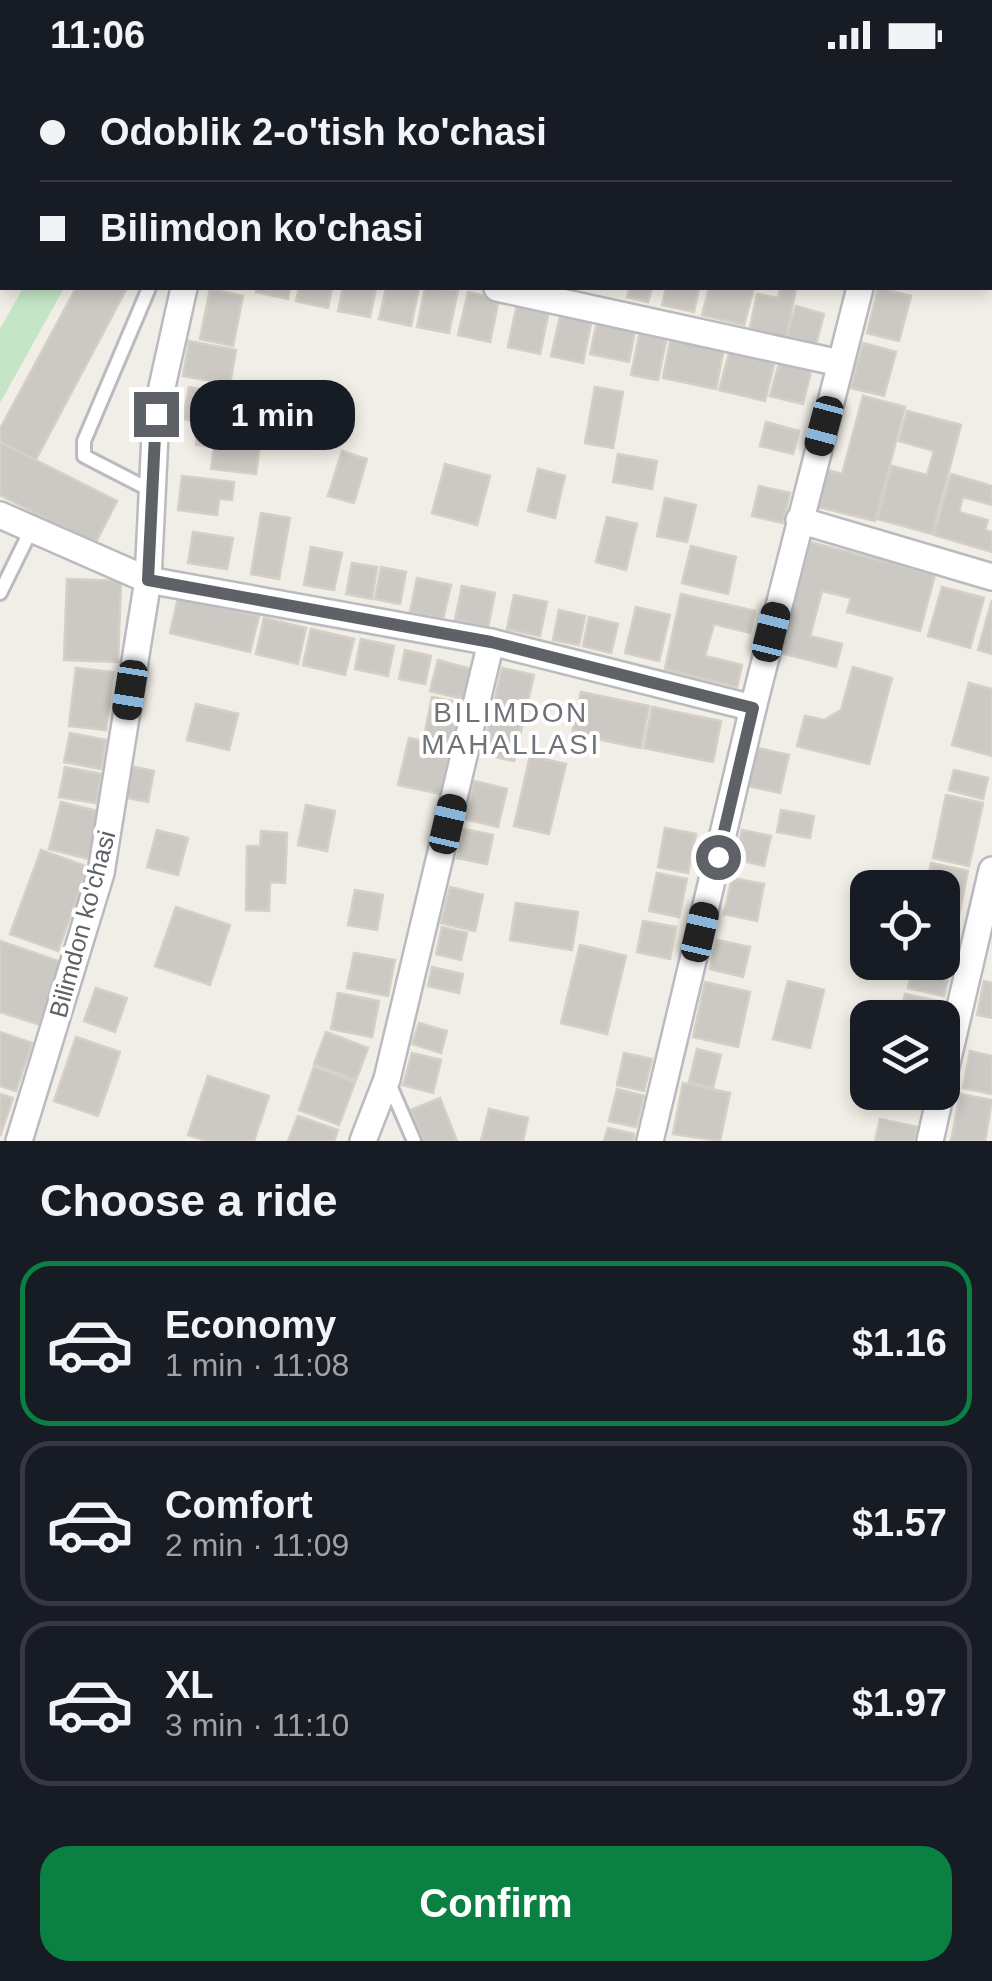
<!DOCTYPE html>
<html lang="en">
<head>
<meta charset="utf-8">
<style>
	:root { --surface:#171b24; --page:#20242c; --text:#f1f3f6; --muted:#9ea1a6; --line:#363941; --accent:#0b8043 }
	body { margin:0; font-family:Helvetica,sans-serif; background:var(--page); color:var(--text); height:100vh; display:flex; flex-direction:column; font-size:38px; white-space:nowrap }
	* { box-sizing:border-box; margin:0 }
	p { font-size:32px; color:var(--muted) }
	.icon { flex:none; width:55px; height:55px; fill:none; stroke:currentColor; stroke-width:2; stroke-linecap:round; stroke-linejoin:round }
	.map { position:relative; height:1071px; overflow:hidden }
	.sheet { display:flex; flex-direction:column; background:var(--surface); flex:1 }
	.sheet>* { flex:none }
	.hud { position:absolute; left:0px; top:0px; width:992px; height:220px; box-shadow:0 5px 15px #0003; display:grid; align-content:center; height:220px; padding:0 40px; background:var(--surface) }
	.fabs { position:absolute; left:850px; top:800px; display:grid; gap:20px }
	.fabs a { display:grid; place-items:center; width:110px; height:110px; border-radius:20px; background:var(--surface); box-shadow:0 5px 15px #0003; font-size:50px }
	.end { position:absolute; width:45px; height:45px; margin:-22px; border:12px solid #5e6166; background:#fff; box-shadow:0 0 0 5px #fff }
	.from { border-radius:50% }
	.bubble { position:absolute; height:70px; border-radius:30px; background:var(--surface); box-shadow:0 5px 15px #0003; font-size:32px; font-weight:700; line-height:70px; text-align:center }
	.car { position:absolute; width:30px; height:60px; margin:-30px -15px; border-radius:12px; box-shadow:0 0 8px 2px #0007; background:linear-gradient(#222 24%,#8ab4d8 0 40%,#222 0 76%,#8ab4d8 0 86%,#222 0) }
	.hud b { display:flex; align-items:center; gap:35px; height:95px; font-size:38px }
	.hud b+b { border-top:2px solid var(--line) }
	.hud i { width:25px; height:25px; background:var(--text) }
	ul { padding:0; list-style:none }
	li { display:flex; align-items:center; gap:30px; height:165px; margin:0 20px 15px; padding:0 20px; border:5px solid var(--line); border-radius:30px }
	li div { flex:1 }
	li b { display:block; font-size:38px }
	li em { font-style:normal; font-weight:700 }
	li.on { border-color:var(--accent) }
	li>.icon { width:90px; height:90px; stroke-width:1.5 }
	h2 { padding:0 40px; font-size:45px; line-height:120px }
	.action { display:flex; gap:20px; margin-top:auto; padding:20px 40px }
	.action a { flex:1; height:115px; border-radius:30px; background:var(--accent); color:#fff; font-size:40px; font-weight:700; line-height:115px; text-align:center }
	.status { display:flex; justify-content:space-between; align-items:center; height:70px; padding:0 50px; background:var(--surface); direction:ltr }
	.status svg { height:28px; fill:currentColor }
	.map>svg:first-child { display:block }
</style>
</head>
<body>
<div class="status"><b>11:06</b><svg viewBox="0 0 49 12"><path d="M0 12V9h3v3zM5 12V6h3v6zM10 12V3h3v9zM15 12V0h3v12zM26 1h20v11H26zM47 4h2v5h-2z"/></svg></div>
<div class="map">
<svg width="992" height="1071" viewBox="0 0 992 1071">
	<rect width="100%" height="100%" fill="#f0eee6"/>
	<polygon fill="#c4e6c6" points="23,218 64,218 0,333 0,259"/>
	<g fill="#ccc8c4" stroke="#d4d0c5" stroke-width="2.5">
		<polygon points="76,218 127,218 35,391 0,372 0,359"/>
		<polygon points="257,218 290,218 288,229 256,222"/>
		<polygon points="299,218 332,218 328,238 296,231"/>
		<polygon points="343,218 376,218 370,247 338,241"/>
		<polygon points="386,218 419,218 411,256 379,249"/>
		<polygon points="425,218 458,220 449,263 417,257"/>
		<polygon points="630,218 652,218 648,232 627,227"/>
		<polygon points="666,218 699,218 694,242 662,235"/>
		<polygon points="709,218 754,218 744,255 702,245"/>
		<polygon points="780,218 796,218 786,269 749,262 757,224 778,228"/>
		<polygon points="878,218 911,226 899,271 867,263"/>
		<polygon points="210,219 243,226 233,276 200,269"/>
		<polygon points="468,222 499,229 490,272 458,265"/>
		<polygon points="517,234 549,241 540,284 508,277"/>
		<polygon points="796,236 824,244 816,274 787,266"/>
		<polygon points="561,242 592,249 583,293 551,286"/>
		<polygon points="597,252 635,260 629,292 590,284"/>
		<polygon points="640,261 667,266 658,310 631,305"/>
		<polygon points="671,267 724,278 716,319 663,308"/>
		<polygon points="189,271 236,280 230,314 183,306"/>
		<polygon points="863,273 896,282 884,326 851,318"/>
		<polygon points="730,280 775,291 765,331 719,320"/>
		<polygon points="779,293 811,301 803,334 770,326"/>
		<polygon points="189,317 217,322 211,355 183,349"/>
		<polygon points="595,317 623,322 613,378 585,373"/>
		<polygon points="863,326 905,337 875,451 814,436 824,399 842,404"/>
		<polygon points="907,341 961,355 932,464 877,449 892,396 927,405 934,381 899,371"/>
		<polygon points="766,352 799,361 793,384 760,376"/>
		<polygon points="197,359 261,367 256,404 211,399 214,377 196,375"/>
		<polygon points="0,372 117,431 95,474 0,425"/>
		<polygon points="342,381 367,389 354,433 328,426"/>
		<polygon points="618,384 657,391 652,419 613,412"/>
		<polygon points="445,394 490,406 477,455 432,443"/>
		<polygon points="538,399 565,406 555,448 528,441"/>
		<polygon points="951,404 992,416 992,435 963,427 959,442 988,450 985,460 992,462 992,482 934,465"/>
		<polygon points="182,406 234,412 232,430 219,429 217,445 178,440"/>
		<polygon points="759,416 790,423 783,453 752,446"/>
		<polygon points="665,428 696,435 687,472 657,466"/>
		<polygon points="261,443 290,448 279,509 251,504"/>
		<polygon points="607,447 637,454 626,500 596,492"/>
		<polygon points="193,462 233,468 227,499 188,493"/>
		<polygon points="810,472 935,505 920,561 847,542 851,528 822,521 810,566 842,574 836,597 781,583"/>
		<polygon points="691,476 736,487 728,524 682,513"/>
		<polygon points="311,477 342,483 334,520 304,515"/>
		<polygon points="352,493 377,497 372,529 346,524"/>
		<polygon points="381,497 406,502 400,534 375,529"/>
		<polygon points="417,508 451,515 443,549 410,542"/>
		<polygon points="67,509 121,511 118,592 64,590"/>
		<polygon points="462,516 495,523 488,557 455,550"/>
		<polygon points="942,517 984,528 970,578 928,566"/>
		<polygon points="681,524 755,541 750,563 714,554 705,586 742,595 737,617 665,599"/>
		<polygon points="514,525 547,532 540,566 507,559"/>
		<polygon points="178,528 259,546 250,582 170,563"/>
		<polygon points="992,530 992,584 978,580"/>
		<polygon points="636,537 670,545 659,591 625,583"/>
		<polygon points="559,540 585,546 579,575 553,570"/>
		<polygon points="589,547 618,554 611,583 583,576"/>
		<polygon points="264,548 306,558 298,594 256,584"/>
		<polygon points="311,559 354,569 345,605 303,595"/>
		<polygon points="361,569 394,576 388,606 355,599"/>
		<polygon points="405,580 431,586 425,614 399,609"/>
		<polygon points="438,590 471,599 463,629 430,621"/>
		<polygon points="853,597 892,608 869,694 797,676 805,646 824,650 841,640"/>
		<polygon points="76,598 113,602 106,660 69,656"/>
		<polygon points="502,598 534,605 514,691 482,684"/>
		<polygon points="969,613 992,619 992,686 952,675"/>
		<polygon points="581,622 649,636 641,678 572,664"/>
		<polygon points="432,627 461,633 453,673 424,667"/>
		<polygon points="196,634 238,644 229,680 187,670"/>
		<polygon points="652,637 721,651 713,692 644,678"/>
		<polygon points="70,663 106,670 101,699 64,692"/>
		<polygon points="409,668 451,677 441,724 398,715"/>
		<polygon points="757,678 789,685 780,723 748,716"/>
		<polygon points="530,686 566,694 549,764 514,756"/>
		<polygon points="129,696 154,701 148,732 123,727"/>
		<polygon points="65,697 101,704 96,733 59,727"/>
		<polygon points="954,700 988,708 983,729 949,720"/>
		<polygon points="474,711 507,719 498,757 465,749"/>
		<polygon points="946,725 983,733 969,796 933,788"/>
		<polygon points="61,732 101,742 89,789 49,779"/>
		<polygon points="306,735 335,741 327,781 298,775"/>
		<polygon points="781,740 814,746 810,768 777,762"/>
		<polygon points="665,758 696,764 688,803 658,797"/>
		<polygon points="464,759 493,765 487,794 457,788"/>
		<polygon points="157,760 188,768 178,805 147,797"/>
		<polygon points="742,760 771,766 764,796 735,789"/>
		<polygon points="261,761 287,763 285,813 270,812 269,841 246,840 247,776 260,776"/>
		<polygon points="41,780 88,797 58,881 10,864"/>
		<polygon points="931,793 968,801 955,864 942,861 942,818 926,818"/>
		<polygon points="657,803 687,809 679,847 649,841"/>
		<polygon points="732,808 764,814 757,851 724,844"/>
		<polygon points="450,817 483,825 475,861 441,853"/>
		<polygon points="355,820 383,825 377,860 348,855"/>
		<polygon points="516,833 578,842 572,880 510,870"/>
		<polygon points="176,837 230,855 210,915 155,896"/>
		<polygon points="643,851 676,857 670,889 637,882"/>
		<polygon points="442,857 467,863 461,890 436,884"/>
		<polygon points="717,870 750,877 743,907 710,899"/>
		<polygon points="0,871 61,892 40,955 0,942"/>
		<polygon points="580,875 626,886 607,964 561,953"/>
		<polygon points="354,883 395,890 388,926 347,918"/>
		<polygon points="942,889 952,891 944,926 908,918 914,892 942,892"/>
		<polygon points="432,897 463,904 459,923 428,916"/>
		<polygon points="788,911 824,920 810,978 773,969"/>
		<polygon points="984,911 992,913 992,948 977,945"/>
		<polygon points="705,912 750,922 738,977 693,967"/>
		<polygon points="96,918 127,928 115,962 84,951"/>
		<polygon points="338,923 379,931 372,967 331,959"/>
		<polygon points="905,924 942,932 938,948 900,948"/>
		<polygon points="419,953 447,961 441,983 412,974"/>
		<polygon points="0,962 32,973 16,1021 0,1016"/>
		<polygon points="326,962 368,978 356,1010 314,994"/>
		<polygon points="76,967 120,982 98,1046 54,1031"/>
		<polygon points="697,979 721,985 713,1018 689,1012"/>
		<polygon points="970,981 992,986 992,1024 963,1018"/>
		<polygon points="412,983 441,990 433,1023 403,1015"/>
		<polygon points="624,983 652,989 644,1021 617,1015"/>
		<polygon points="314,997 355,1012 339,1055 299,1040"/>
		<polygon points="208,1006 269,1026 254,1071 207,1071 188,1065"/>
		<polygon points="683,1013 730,1023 720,1071 673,1064"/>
		<polygon points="617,1019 644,1026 636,1057 609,1051"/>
		<polygon points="0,1024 13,1028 0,1066"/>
		<polygon points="960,1024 992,1030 985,1071 951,1071"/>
		<polygon points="440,1028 457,1071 424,1071 411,1040"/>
		<polygon points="489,1039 528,1048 523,1071 481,1071"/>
		<polygon points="298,1046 338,1060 334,1071 288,1071"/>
		<polygon points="880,1049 917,1057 914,1071 875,1071"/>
		<polygon points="608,1058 634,1064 633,1071 604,1071"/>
	</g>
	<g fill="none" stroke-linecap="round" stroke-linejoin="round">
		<defs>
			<g id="lane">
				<polyline points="149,218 84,371 84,386 152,421"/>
				<polyline points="0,523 32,458"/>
				<polyline points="388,1011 414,1071"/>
			</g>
			<g id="street">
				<polyline points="269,2 271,0"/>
				<polyline points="915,2 916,0"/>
				<polyline points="497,218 840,293"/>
				<polyline points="0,445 148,510 491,572 753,638"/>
				<polyline points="799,450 992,507"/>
				<polyline points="942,1014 992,800"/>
				<polyline points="19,1071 101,803 148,510 156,344 184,218"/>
				<polyline points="363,1071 387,1009 491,572"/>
				<polyline points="650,1071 753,638 860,218"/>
				<polyline points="930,1071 941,1022"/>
			</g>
			<g id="secondary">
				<polyline points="33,2 34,0"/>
				<polyline points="92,2 93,0"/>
				<polyline points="0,61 2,56"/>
				<polyline points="0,175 2,170"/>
			</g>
		</defs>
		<use href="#lane" stroke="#b9bbc0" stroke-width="18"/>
		<use href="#street" stroke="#b9bbc0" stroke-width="30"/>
		<use href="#secondary" stroke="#babcc2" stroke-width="40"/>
		<use href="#lane" stroke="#fff" stroke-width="12"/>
		<use href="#street" stroke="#fff" stroke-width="25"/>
		<use href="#secondary" stroke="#fff" stroke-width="35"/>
	</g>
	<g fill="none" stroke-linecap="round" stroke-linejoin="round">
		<polyline stroke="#5e6166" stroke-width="12" points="156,344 148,510 491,572 753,638 718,787"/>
	</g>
	<g text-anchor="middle" stroke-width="8" stroke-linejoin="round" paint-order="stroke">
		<g font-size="25" fill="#5e6166" stroke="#fff">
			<text transform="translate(82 854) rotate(-75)" y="9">Bilimdon ko'chasi</text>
		</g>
		<g font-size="28" letter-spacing="2.5" fill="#6f7378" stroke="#fff">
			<text x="511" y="652">BILIMDON<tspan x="511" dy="32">MAHALLASI</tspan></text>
		</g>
	</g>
</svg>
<div class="fabs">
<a><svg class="icon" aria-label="locate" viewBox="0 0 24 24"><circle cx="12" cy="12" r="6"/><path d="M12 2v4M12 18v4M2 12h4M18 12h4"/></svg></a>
<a><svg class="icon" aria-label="layers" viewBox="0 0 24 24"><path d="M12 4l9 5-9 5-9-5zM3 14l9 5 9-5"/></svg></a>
</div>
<i class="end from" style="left:718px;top:787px"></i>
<i class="end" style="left:156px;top:344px"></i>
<div class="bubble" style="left:190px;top:310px;width:165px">1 min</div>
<i class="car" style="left:824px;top:356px;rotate:195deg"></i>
<i class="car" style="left:771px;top:562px;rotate:14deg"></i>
<i class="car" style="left:130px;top:620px;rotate:189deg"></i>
<i class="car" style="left:448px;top:754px;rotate:13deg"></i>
<i class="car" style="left:700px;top:862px;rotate:13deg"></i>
<div class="hud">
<b><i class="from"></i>Odoblik 2-o'tish ko'chasi</b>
<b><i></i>Bilimdon ko'chasi</b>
</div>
</div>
<section class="sheet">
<h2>Choose a ride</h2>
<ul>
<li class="on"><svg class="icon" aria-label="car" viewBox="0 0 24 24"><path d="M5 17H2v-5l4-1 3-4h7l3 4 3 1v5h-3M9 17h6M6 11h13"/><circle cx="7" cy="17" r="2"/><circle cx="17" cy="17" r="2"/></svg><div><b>Economy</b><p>1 min · 11:08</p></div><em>$1.16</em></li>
<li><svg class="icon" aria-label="car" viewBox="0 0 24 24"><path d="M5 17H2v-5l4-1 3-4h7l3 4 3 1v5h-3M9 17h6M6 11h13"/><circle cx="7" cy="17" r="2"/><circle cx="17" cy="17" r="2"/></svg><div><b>Comfort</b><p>2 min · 11:09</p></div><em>$1.57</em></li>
<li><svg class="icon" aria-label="car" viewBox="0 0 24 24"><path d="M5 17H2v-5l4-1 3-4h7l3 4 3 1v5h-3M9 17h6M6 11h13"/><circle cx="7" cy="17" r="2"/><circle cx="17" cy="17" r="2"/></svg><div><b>XL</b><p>3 min · 11:10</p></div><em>$1.97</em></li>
</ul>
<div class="action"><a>Confirm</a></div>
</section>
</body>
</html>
